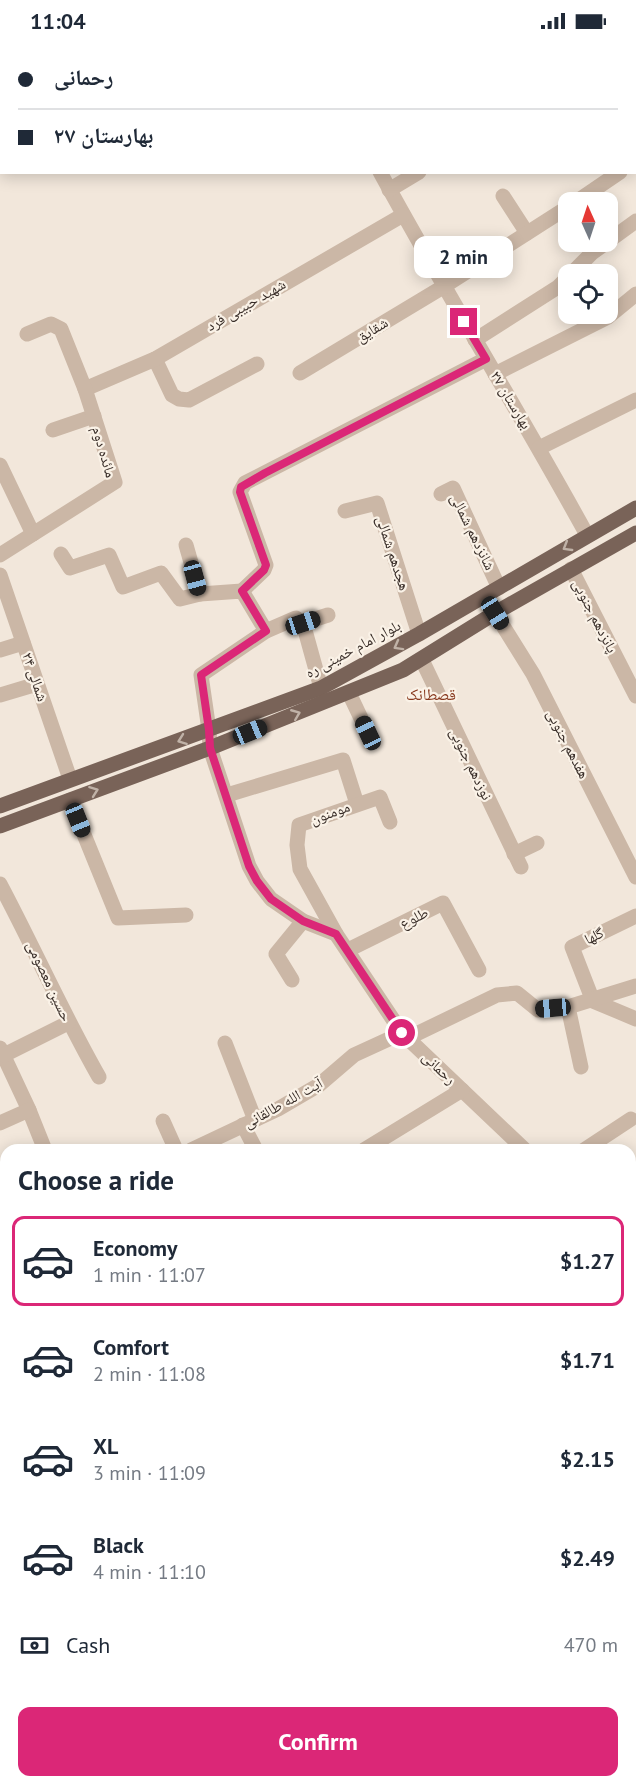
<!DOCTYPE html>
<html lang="en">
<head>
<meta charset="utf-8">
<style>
	:root { --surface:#fff; --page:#f2f2f3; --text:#1f2937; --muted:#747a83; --line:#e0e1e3; --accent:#db2777 }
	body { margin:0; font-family:"PT Sans","Noto Naskh Arabic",sans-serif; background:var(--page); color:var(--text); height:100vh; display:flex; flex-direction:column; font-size:22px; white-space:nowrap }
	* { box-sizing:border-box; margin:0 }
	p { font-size:20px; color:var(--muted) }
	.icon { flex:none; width:33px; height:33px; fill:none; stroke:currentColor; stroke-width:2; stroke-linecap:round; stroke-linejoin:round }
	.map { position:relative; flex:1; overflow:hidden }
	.panel { position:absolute; left:0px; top:1102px; width:636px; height:644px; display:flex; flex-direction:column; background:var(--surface); border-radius:18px 18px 0 0; box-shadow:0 3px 15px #0003 }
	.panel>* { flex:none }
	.hud { position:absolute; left:0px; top:0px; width:636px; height:132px; box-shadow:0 3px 15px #0003; display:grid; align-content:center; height:132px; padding:0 18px; background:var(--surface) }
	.needle { width:39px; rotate:357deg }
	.tools { position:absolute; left:558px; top:150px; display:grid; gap:12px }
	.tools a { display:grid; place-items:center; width:60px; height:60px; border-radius:12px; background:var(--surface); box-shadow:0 3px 15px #0003; font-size:30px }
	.end { position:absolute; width:27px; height:27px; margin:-14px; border:8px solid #db2777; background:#fff; box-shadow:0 0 0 3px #fff }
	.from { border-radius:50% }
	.bubble { position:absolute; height:42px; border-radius:12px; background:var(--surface); box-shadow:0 3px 15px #0003; font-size:20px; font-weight:600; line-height:42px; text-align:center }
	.car { position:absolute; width:18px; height:36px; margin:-18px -9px; border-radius:8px; box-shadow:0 0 4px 2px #0007; background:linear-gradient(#222 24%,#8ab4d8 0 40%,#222 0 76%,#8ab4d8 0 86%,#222 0) }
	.hud b { display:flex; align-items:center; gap:21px; height:57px; font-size:22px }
	.hud b+b { border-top:2px solid var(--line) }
	.hud i { width:15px; height:15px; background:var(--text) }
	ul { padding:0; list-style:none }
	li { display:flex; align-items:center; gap:18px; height:90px; margin:0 12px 9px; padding:0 6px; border:3px solid transparent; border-radius:12px }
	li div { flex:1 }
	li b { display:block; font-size:22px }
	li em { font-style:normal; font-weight:600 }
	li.active { border-color:var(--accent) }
	li>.icon { width:54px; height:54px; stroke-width:1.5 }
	h2 { padding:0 18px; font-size:27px; line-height:72px }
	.pay { display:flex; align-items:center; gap:15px; height:66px; padding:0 18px; font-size:22px }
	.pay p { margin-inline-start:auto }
	.cta { display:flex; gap:12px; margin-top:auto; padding:12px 18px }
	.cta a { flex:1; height:69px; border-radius:12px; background:var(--accent); color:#fff; font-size:24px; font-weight:600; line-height:69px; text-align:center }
	.status { display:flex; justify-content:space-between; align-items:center; height:42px; padding:0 30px; background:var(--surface); direction:ltr }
	.status svg { height:16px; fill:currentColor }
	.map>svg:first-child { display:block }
</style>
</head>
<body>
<div class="status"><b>11:04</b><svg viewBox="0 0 49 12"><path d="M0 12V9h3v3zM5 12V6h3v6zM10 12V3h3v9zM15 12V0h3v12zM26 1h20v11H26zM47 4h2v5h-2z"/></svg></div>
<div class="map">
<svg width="636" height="1745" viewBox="0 0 636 1745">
	<rect width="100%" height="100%" fill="#f2e7db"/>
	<polygon fill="#b4c29a" points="636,1546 636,1745 56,1745 68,1740 630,1740 630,1549"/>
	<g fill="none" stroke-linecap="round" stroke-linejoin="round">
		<g stroke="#cbb7a6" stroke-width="15">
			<polyline points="299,0 300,2"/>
			<polyline points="634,118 636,117"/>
			<path d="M380,130C447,253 520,371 587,493"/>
			<polyline points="389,148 419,130"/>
			<polyline points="503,154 527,191"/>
			<polyline points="576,160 620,130"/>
			<polyline points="571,232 592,211 636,179"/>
			<polyline points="475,298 558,245 568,235"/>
			<polyline points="155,317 172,353 179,357 189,358 257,322"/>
			<polyline points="300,331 443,245 568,165"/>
			<polyline points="495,332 608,275 636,252"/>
			<polyline points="85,347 155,317 403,173"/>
			<polyline points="53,388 94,374"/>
			<polyline points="539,406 636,358"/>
			<polyline points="0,423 33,492"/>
			<polyline points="441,452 453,446 499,546"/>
			<polyline points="345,469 377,461 419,592"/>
			<polyline points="186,503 200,552"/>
			<polyline points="61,512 70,526 109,513 123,545 161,531 180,557 200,552 242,549 266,589"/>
			<polyline points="0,513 115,440 85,347 61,287 51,282 27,292"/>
			<polyline points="571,527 636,654"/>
			<polyline points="0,533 70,737"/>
			<polyline points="242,549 264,528 266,523 240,450 245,441 486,317"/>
			<polyline points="495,571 533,632 636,835"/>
			<polyline points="303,581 328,573"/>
			<polyline points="0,608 23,601"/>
			<polyline points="422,618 521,825"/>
			<polyline points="321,646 303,581 296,576 266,589 201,633 209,688 210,706 249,824 257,839 271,857 303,879 336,892 402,991 525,1108"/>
			<polyline points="349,651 368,691"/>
			<polyline points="0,653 37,642"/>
			<polyline points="227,753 343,718 357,762"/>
			<polyline points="70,758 118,876 186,873"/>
			<polyline points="514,812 537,801"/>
			<path d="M0,842C34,906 63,972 99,1035"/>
			<polyline points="636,874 572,905 593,959 636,977"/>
			<polyline points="336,892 300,827 297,803 299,783 380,755 390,780"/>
			<polyline points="348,908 443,861 479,928"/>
			<polyline points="292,938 276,912 303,879"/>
			<polyline points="568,965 581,1025"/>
			<polyline points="408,996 497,953 517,951 538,968 568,965 636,944"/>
			<polyline points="225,1001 255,1078"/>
			<polyline points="0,1006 29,1068 45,1108"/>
			<polyline points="4,1013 68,981"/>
			<polyline points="163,1079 176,1108"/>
			<polyline points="0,1081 29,1068"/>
			<polyline points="243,1083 256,1108"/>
			<polyline points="191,1108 278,1067 319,1043 354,1013 402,991"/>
			<polyline points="364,1108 462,1048"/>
			<polyline points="584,1108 631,1077"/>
			<polyline points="630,1151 636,1147"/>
			<polyline points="0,1168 6,1166"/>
			<polyline points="0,1201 6,1198"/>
			<polyline points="630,1204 636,1210"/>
			<polyline points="630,1227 636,1224"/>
			<polyline points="0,1231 6,1228"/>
			<polyline points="0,1245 6,1260"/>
			<polyline points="0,1305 6,1302"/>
			<polyline points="630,1342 636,1340"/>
			<polyline points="0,1409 6,1406"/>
			<polyline points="0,1612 6,1623"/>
			<polyline points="15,1745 28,1740"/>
			<polyline points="614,1745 627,1740"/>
		</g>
		<g stroke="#796358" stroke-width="15">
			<polyline points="0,764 321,646 419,592 636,466"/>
			<polyline points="0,784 210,706 403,628 495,571 636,491"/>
		</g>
	</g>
	<defs><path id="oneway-chevron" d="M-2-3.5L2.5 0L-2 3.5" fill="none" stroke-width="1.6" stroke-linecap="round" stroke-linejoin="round" transform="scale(1.5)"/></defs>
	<g stroke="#c0b2a7">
		<use href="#oneway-chevron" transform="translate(567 505) rotate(149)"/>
		<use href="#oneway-chevron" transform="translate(398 604) rotate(151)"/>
		<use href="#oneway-chevron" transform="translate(296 672) rotate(-22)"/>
		<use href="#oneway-chevron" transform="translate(182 698) rotate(160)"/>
		<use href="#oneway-chevron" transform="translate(94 749) rotate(-20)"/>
	</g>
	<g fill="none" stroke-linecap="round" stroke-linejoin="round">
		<polyline stroke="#db2777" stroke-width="8" points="402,991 336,892 303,879 271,857 257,839 249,824 210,706 209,688 201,633 266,589 242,549 264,528 266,523 240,450 241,445 265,431 486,317 464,280"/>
	</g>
	<g text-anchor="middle" stroke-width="4.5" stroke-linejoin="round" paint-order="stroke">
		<g font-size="15" fill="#372c27" stroke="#faf2e7">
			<text transform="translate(246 263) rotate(-30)" y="5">شهید حبیبی فرد</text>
			<text transform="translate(372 288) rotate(-31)" y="5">شقایق</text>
			<text transform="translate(511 358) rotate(59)" y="5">بهارستان ۲۷</text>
			<text transform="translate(104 410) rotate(74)" y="5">مائده دوم</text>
			<text transform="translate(473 490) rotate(64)" y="5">شانزدهم شمالی</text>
			<text transform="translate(393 511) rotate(72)" y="5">هجدهم شمالی</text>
			<text transform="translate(595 574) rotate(63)" y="5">پانزدهم جنوبی</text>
			<text transform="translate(353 607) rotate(-28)" y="5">بلوار امام خمینی ره</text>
			<text transform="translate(35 635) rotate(71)" y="5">۲۴ شمالی</text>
			<text transform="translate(568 702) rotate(63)" y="5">هفدهم جنوبی</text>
			<text transform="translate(471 722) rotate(64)" y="5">نوزدهم جنوبی</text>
			<text transform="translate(330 771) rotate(-20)" y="5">مومنون</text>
			<text transform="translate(414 876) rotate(-26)" y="5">طلوع</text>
			<text transform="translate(594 894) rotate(-26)" y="5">گلها</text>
			<text transform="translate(49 939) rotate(65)" y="5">حسین معصومی</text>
			<text transform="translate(439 1026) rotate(44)" y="5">رحمانی</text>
			<text transform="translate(283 1061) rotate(-29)" y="5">آیت الله طالقانی</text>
		</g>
		<g font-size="16" fill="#88391e" stroke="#faf2e7">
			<text x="431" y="658">قصطانک</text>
		</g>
	</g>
</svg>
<div class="tools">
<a><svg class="needle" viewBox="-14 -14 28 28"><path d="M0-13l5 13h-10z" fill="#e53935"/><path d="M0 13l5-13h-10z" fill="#747a83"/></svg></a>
<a><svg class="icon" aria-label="locate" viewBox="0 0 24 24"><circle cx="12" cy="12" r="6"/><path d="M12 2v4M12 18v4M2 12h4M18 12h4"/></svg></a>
</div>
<i class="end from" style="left:402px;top:991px"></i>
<i class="end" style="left:464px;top:280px"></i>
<div class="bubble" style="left:414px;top:194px;width:99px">2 min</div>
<i class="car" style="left:195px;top:536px;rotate:165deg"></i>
<i class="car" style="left:495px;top:571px;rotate:148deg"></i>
<i class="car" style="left:303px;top:581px;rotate:72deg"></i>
<i class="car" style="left:250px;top:690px;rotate:68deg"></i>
<i class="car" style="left:368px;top:691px;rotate:335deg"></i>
<i class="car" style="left:78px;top:778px;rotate:158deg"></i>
<i class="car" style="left:553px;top:966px;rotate:265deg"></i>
<div class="hud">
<b><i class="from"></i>رحمانی</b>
<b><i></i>بهارستان ۲۷</b>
</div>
<section class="panel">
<h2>Choose a ride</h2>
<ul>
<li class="active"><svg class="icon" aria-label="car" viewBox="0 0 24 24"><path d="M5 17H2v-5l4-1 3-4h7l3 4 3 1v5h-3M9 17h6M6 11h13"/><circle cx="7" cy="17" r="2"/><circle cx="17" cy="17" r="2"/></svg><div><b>Economy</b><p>1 min · 11:07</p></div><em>$1.27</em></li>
<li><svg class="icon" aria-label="car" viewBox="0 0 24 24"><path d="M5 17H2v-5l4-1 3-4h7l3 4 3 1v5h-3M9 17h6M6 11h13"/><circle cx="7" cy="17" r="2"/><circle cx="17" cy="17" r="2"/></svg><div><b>Comfort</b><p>2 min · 11:08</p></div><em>$1.71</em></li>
<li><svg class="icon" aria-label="car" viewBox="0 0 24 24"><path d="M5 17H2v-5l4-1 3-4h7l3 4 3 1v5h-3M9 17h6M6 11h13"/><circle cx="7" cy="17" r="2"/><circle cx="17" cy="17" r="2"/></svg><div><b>XL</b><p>3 min · 11:09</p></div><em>$2.15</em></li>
<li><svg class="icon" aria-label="car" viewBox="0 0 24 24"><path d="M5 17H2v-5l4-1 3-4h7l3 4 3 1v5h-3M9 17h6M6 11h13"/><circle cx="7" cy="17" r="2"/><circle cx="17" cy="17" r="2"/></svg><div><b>Black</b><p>4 min · 11:10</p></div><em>$2.49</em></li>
</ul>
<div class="pay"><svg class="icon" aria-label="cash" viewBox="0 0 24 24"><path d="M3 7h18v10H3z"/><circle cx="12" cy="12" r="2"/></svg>Cash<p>470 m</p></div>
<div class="cta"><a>Confirm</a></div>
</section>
</div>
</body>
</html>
